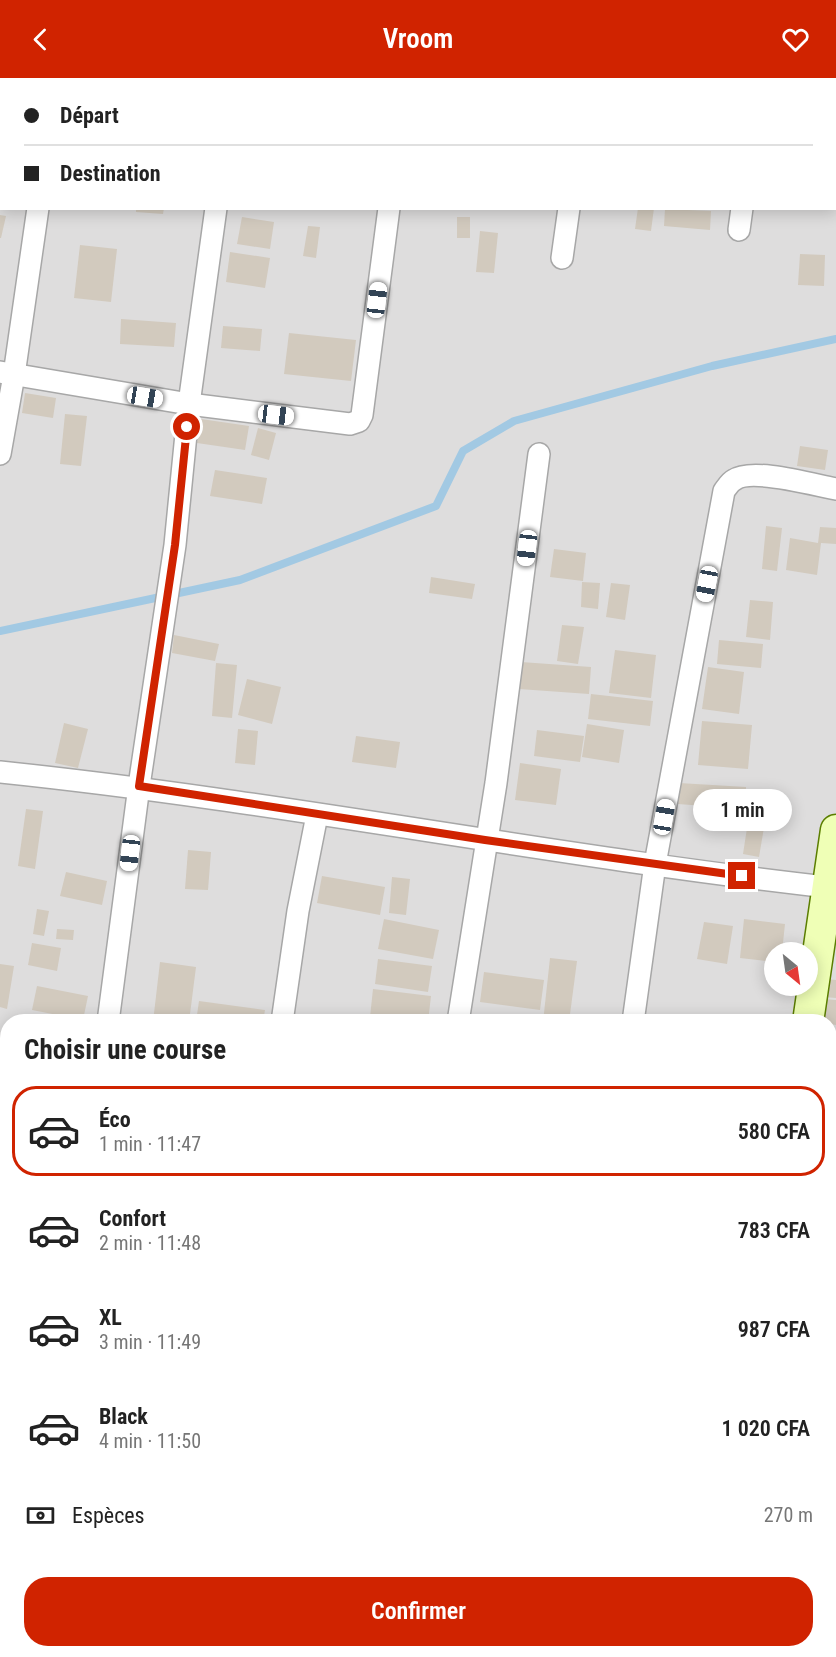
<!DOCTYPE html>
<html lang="fr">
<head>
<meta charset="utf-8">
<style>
	:root { --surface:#fff; --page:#f2f2f2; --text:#222; --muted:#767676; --line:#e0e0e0; --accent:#d02300 }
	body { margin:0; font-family:"Roboto Condensed",sans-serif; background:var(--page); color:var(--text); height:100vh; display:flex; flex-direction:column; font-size:22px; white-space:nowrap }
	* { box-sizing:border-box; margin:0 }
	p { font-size:20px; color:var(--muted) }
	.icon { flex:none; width:33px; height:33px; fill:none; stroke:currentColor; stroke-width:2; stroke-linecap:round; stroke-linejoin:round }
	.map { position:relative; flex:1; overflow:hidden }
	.details { position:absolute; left:0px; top:936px; width:837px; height:644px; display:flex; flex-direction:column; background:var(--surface); border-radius:24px 24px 0 0; box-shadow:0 3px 15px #0003 }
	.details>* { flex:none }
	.top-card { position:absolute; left:0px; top:0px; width:837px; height:132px; box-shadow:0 3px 15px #0003; display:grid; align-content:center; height:132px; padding:0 24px; background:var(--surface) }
	.needle { width:39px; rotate:151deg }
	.tools { position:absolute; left:764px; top:864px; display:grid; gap:12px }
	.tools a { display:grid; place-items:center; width:54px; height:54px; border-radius:50%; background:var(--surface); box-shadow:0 3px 15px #0003; font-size:30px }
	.end { position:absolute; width:27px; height:27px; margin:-14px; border:8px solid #d02300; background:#fff; box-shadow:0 0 0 3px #fff }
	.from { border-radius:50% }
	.bubble { position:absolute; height:42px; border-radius:21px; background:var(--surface); box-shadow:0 3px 15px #0003; font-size:20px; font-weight:600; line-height:42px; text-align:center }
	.car { position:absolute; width:18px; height:36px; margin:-18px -9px; border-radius:8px; box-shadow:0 0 4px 2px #0007; background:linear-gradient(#fff 24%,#345 0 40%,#fff 0 76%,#345 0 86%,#fff 0) }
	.top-card b { display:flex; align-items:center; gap:21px; height:57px; font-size:22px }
	.top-card b+b { border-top:2px solid var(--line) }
	.top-card i { width:15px; height:15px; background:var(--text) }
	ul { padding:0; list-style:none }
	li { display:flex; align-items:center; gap:18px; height:90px; margin:0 12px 9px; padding:0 12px; border:3px solid transparent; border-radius:24px }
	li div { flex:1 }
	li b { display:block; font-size:22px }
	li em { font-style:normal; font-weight:600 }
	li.on { border-color:var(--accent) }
	li>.icon { width:54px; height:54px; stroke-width:1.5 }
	h2 { padding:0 24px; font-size:27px; line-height:72px }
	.pay { display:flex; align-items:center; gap:15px; height:66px; padding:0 24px; font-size:22px }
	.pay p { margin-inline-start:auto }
	.action { display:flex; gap:12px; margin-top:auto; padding:12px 24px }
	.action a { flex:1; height:69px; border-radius:24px; background:var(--accent); color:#fff; font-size:24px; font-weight:600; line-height:69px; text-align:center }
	header { display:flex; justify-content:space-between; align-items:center; height:78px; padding:0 24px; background:var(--accent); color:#fff; font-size:27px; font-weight:600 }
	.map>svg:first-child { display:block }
</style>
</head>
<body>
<header><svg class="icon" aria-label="back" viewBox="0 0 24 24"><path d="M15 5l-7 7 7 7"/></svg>Vroom<svg class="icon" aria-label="heart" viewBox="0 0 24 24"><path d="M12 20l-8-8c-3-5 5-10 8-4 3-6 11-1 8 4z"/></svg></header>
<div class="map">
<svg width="836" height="1579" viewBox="0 0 836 1579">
	<rect width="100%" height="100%" fill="#f1efe5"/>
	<path fill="#dedddd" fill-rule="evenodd" d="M0,0H836V1579H0ZM2,2H836V130H2ZM774,874H807V908H774ZM8,944H830V1572H8Z"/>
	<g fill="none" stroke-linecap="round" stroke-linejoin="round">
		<polyline stroke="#a2c9e3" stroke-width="8" points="0,553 240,502 436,428 463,373 514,343 712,288 836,261"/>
	</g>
	<g fill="#d2cabe">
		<polygon points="136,130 164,130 163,136 136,134"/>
		<polygon points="638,130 654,130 651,153 635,151"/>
		<polygon points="665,131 711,133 710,152 664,148"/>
		<polygon points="0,137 6,138 1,160 0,160"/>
		<polygon points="242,139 274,144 270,171 237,166"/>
		<rect x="457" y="139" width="13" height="21"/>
		<polygon points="308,148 320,149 316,180 303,178"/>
		<polygon points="480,153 498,155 494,195 476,194"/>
		<polygon points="80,167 117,171 111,224 74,220"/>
		<polygon points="230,174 270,180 265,210 226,204"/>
		<polygon points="800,176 825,177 824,208 798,207"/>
		<polygon points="121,241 176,245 174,269 120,266"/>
		<polygon points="223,248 262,251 260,273 221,270"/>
		<polygon points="289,255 356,262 351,303 284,296"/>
		<polygon points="25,315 56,320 53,340 22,335"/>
		<polygon points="65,336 87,338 81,388 60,386"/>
		<polygon points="201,341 249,348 245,372 197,365"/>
		<polygon points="258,350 276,355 269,382 251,377"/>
		<polygon points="800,368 828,372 825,392 797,388"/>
		<polygon points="215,392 267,400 262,426 210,418"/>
		<polygon points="766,448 782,450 777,493 762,491"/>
		<polygon points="820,449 836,450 836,466 821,465 817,497 786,492 790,460 818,465"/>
		<polygon points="554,471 586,475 583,503 550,499"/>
		<polygon points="431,499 475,506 472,521 429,515"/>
		<polygon points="582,504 600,505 598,531 581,529"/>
		<polygon points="611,505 630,507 625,542 606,539"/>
		<polygon points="750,522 773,524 770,562 746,559"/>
		<polygon points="562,547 584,549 578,586 557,583"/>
		<polygon points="174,557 219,566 215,583 172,575"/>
		<polygon points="719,562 763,566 761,590 717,586"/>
		<polygon points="615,572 656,577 651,620 609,615"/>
		<polygon points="521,584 591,589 589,616 519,611"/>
		<polygon points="216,585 237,587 232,640 212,638"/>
		<polygon points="708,589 744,594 739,636 702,631"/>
		<polygon points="247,601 281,609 272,646 238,637"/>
		<polygon points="591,616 653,623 650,648 588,641"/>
		<polygon points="702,643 752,647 748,691 698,687"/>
		<polygon points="64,645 88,651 78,690 55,685"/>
		<polygon points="587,646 624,652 619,685 582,679"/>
		<polygon points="238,651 258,653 255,687 235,685"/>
		<polygon points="537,652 584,658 580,684 534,678"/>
		<polygon points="356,658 400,664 396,690 352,684"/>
		<polygon points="520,685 561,691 556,727 515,722"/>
		<polygon points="679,705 746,709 745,731 678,726"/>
		<polygon points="753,711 770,714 759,779 743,776"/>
		<polygon points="26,731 43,733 35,791 18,788"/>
		<polygon points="188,772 211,774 208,812 185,811"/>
		<polygon points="66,794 107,803 102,827 60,818"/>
		<polygon points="322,798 385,809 380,837 317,825"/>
		<polygon points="392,799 410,801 406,837 389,835"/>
		<polygon points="37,831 49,833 44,858 33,856"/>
		<polygon points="384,841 439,852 433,881 378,871"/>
		<polygon points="744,841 785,846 782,874 774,874 774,884 740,880"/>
		<polygon points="704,844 733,848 727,886 697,881"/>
		<polygon points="57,851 74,852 73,862 56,861"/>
		<polygon points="32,865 61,870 57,893 28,887"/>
		<polygon points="550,880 577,883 569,944 543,944"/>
		<polygon points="378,881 432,888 428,914 375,906"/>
		<polygon points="160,884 196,889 189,944 153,944"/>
		<polygon points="0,886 14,888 7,931 0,929"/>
		<polygon points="484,894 544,902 540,932 480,924"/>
		<polygon points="825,901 836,902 836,920 824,919"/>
		<polygon points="37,908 88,918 83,942 32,932"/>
		<polygon points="373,911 431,918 428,944 370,939"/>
		<polygon points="824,921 836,922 836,947 830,946 830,944 819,944"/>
		<polygon points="199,923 265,932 263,944 196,944"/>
		<polygon points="830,955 836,955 836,977 830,976"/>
		<polygon points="0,975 7,975 5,1006 0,1006"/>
		<polygon points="830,995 836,996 836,1039 830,1038"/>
		<polygon points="3,1016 8,1016 8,1046 2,1046"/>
		<polygon points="832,1046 836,1047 836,1070 830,1069"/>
		<polygon points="830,1071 836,1073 836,1116 830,1115"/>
		<polygon points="830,1129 836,1130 836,1168 830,1167"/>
		<polygon points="830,1298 835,1299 831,1324 830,1323"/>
		<polygon points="835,1324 836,1324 836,1372 830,1371"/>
		<polygon points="830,1489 836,1491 836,1518 830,1516"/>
		<polygon points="127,1572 145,1572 143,1579 125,1579"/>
		<polygon points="220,1572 248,1572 247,1579 219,1579"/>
	</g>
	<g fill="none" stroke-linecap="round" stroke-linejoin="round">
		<defs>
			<g id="street">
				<polyline points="618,0 627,2"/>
				<polyline points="56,2 56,0"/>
				<polyline points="233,2 234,0"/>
				<polyline points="410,2 410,0"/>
				<polyline points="587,2 588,0"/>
				<polyline points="762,2 762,0"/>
				<polyline points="739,152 742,130"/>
				<polyline points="562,180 569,130"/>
				<polyline points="0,294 189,326 350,346 359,343 362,337 389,130"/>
				<polyline points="0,376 14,297 38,130"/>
				<path d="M0,694C280,723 556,779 836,810"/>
				<polyline points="108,944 139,708 175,467 189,326 216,130"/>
				<polyline points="282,944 298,833 317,737"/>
				<polyline points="458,944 496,705 539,376"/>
				<path d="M633,944L655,786L724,413C727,409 730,404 734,402C752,389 814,407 836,411"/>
				<polyline points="0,1097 8,1098"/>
				<polyline points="830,1203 836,1204"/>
				<polyline points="0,1479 8,1483"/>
				<polyline points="608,1572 655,1579"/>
				<polyline points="9,1579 12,1572"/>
				<polyline points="173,1579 174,1572"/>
			</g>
			<g id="secondary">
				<polyline points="808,944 836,752"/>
				<polyline points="713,1579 714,1572"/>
			</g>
		</defs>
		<use href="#street" stroke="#a7a7a7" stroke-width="24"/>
		<use href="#secondary" stroke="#5b7e00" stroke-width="33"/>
		<use href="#street" stroke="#fff" stroke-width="21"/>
		<use href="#secondary" stroke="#efffb6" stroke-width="30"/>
	</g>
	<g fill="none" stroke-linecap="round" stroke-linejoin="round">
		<polyline stroke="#d02300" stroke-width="8" points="187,349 175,467 139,708 485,762 742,798"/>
	</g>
</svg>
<div class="tools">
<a><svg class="needle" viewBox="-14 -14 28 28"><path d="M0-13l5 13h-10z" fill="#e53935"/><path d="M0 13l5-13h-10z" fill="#767676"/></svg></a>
</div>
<i class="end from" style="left:187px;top:349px"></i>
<i class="end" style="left:742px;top:798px"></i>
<div class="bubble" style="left:693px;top:711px;width:99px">1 min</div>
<i class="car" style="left:377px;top:222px;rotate:7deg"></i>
<i class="car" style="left:145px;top:319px;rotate:99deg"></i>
<i class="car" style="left:276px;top:337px;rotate:97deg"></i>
<i class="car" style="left:527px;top:470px;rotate:187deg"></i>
<i class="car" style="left:707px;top:506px;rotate:191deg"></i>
<i class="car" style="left:664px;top:739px;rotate:10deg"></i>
<i class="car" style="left:130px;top:775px;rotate:187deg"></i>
<div class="top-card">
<b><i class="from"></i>Départ</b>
<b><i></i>Destination</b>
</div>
<section class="details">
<h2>Choisir une course</h2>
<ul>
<li class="on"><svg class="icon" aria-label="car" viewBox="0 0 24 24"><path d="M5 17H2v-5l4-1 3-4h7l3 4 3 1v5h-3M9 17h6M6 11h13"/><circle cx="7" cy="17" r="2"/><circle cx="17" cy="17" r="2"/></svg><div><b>Éco</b><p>1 min · 11:47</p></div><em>580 CFA</em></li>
<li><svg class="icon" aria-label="car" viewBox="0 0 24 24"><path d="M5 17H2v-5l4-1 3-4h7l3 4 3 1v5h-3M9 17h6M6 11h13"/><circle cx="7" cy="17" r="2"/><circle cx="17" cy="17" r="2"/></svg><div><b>Confort</b><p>2 min · 11:48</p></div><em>783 CFA</em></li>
<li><svg class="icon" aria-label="car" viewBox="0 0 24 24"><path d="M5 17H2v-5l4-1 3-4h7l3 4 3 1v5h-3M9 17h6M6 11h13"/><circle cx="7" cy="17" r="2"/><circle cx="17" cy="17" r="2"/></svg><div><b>XL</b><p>3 min · 11:49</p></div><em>987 CFA</em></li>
<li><svg class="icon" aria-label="car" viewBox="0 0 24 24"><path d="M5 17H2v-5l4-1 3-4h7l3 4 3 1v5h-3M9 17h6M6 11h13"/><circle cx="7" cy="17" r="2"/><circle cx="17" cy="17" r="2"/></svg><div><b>Black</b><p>4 min · 11:50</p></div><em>1 020 CFA</em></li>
</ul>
<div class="pay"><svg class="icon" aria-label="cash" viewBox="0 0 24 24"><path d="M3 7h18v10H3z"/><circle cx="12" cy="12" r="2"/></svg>Espèces<p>270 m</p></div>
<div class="action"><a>Confirmer</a></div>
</section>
</div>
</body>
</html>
